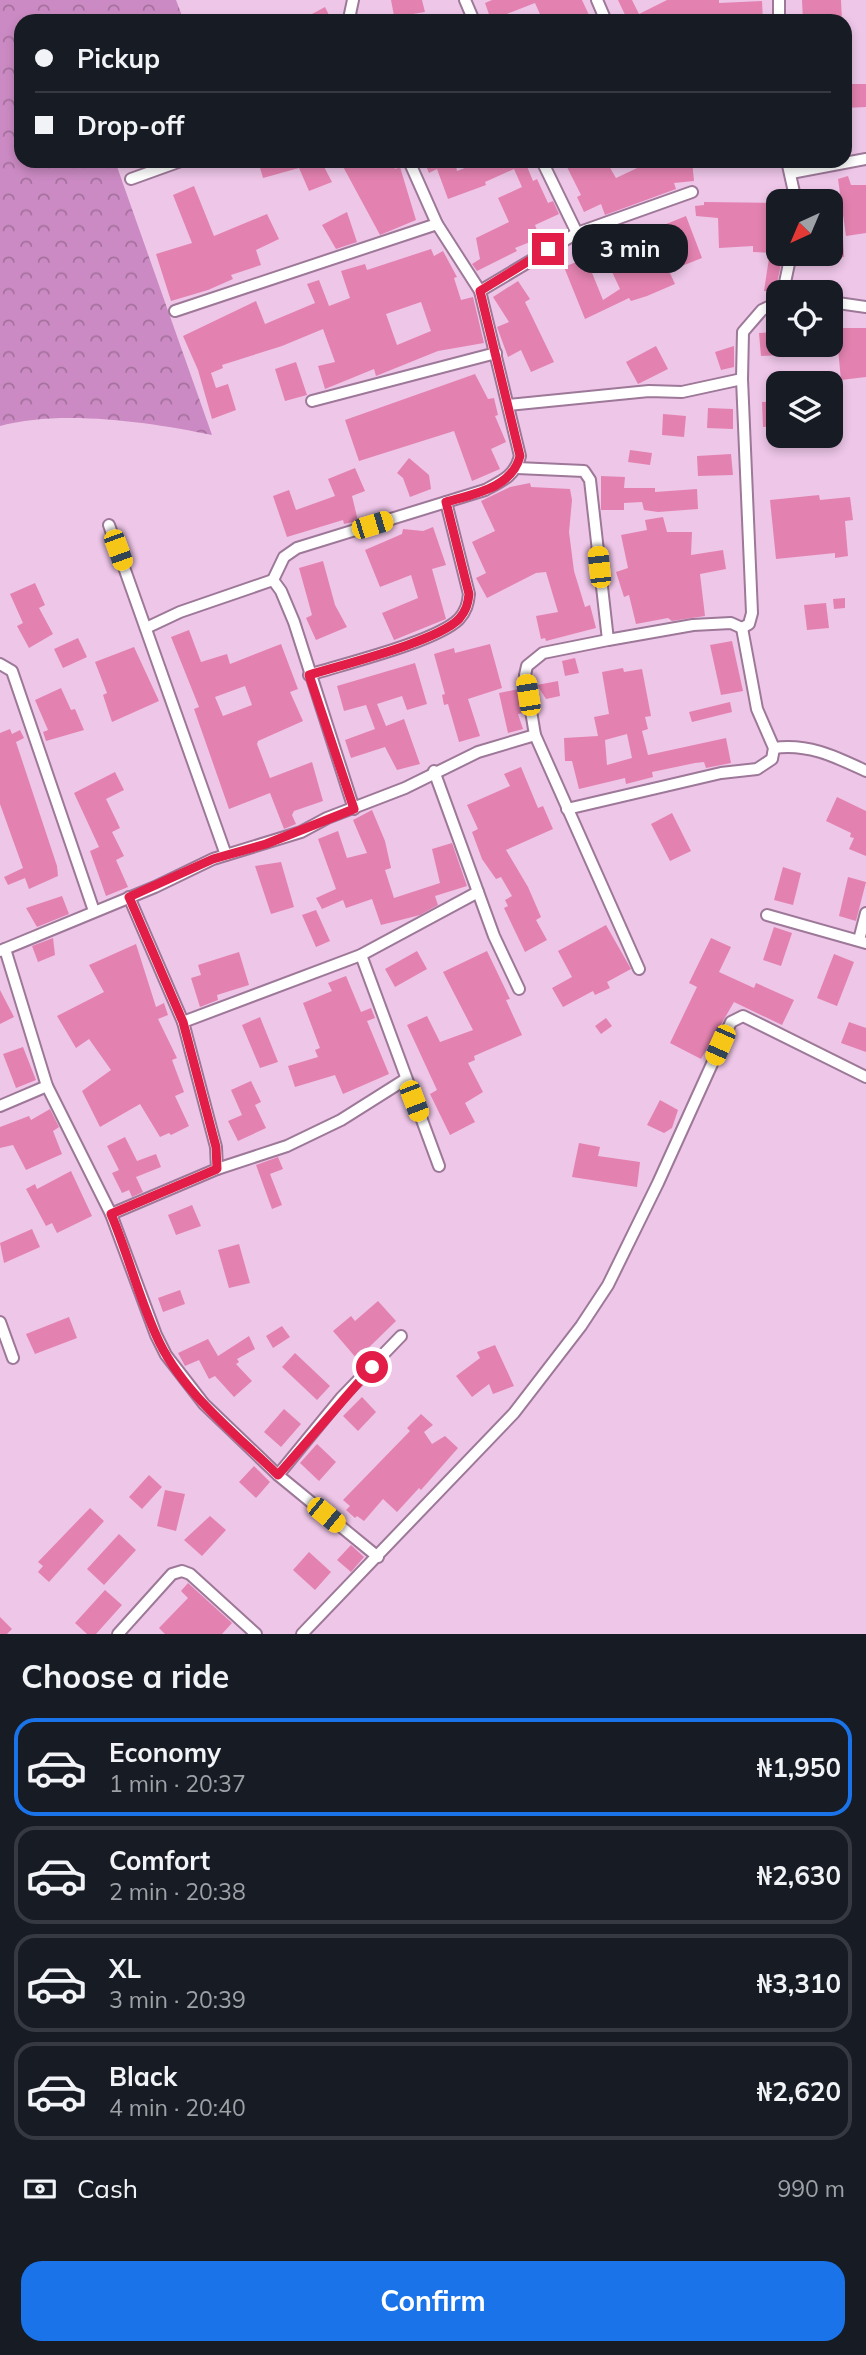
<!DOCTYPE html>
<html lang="en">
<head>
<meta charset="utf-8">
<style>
	:root { --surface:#171b24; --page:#20242c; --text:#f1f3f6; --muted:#9ea1a6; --line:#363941; --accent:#1a73e8 }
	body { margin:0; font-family:Mulish,sans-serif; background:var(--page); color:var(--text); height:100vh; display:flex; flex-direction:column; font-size:26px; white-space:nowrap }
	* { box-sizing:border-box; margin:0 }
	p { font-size:23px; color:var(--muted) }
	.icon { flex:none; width:38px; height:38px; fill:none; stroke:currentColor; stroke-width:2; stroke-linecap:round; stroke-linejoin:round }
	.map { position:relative; height:1634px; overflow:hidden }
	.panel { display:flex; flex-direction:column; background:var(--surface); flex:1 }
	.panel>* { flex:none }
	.banner { position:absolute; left:14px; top:14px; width:838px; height:154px; border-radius:21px; box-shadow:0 4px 10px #0003; display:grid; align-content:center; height:154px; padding:0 21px; background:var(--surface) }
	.needle { width:46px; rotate:224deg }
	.tools { position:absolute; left:766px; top:189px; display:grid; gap:14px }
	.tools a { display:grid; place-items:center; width:77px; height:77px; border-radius:14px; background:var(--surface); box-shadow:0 4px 10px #0003; font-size:35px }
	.end { position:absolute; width:32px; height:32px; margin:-16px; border:9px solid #e11d48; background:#fff; box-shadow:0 0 0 4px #fff }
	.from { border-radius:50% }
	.bubble { position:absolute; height:49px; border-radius:21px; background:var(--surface); box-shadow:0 4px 10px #0003; font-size:23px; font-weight:700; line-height:49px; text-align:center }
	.car { position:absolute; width:21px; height:42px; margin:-21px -10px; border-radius:9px; box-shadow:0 0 5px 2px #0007; background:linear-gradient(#f5c518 24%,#345 0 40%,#f5c518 0 76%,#345 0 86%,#f5c518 0) }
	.banner b { display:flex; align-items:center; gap:24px; height:66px; font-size:26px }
	.banner b+b { border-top:2px solid var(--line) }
	.banner i { width:18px; height:18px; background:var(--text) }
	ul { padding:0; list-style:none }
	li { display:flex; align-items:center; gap:21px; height:98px; margin:0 14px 10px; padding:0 7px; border:4px solid var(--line); border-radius:21px }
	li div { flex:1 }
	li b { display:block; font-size:26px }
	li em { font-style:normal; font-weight:700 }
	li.on { border-color:var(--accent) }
	li>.icon { width:63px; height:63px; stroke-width:1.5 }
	h2 { padding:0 21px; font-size:32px; line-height:84px }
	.pay { display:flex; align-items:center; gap:18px; height:77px; padding:0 21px; font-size:26px }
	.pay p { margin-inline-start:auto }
	.primary-button { display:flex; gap:14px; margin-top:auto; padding:14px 21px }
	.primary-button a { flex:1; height:80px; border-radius:21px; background:var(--accent); color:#fff; font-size:28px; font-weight:700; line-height:80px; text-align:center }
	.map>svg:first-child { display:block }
</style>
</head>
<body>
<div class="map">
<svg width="866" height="1634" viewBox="0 0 866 1634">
	<defs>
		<pattern id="forest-crowns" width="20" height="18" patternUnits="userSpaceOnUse" patternTransform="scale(1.75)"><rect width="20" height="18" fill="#cb8ac3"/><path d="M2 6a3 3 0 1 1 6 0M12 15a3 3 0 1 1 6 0" fill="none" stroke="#a5709e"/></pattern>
	</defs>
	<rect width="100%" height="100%" fill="#eec6e8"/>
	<path fill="url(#forest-crowns)" d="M0,0H176L184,21H21V161H115L212,435C151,422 60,409 0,426Z"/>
	<g fill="#e382b0" fill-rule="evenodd">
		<polygon points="391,0 422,0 425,12 413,14 416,21 395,21"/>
		<polygon points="492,0 582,0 589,15 578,21 543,21 535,3 491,20 485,3"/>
		<polygon points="618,0 632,0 639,14 667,0 719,0 719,3 762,1 763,21 704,21 704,14 688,15 676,21 623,21 627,19"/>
		<polygon points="802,0 841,0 842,21 803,21"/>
		<polygon points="325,7 332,21 299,21"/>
		<polygon points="845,84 866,84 866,107 845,108"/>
		<polygon points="258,161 321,161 332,182 309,191 299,168 263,178"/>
		<polygon points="340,161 392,161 395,169 400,167 416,220 380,235"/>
		<polygon points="424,161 455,161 457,171 483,161 533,161 526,164 533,181 537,179 548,203 553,201 559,214 535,225 540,238 515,248 517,251 477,271 472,264 480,259 476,238 509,222 498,198 522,187 514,169 485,182 486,185 448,199 437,169 429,173"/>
		<polygon points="564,161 606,161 616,178 652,161 692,161 694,181 674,183 676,189 605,215 601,204 584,212 577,197 581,195"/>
		<polygon points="848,176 851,185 866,185 866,233 846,236 838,179"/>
		<polygon points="194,186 214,236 267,214 279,239 256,250 261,265 231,275 233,279 208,290 171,301 156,254 192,243 173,195"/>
		<polygon points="704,202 779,203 774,253 753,252 753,246 719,248 718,218 696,216 695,206 704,205"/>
		<polygon points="347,212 357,242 336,249 322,225"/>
		<polygon points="686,216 702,258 669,271 675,284 647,296 631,301 629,298 585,319 564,267 586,258 603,300 620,289 602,250"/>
		<polygon points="843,239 844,257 831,258 831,240"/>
		<path d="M431,249L434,256L443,251L457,277L454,278L461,300L473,297L484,343L438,351L376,376L374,369L325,389L318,366L335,362L323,329L282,346L222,365L223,368L211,373L216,388L228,384L236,410L212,419L198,370L183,336L256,301L265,324L315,303L307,284L319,280L329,306L350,298L341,271L365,264L367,270ZM421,302L431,331L397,345L386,314Z"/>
		<polygon points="769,258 782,260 775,292 764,291"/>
		<polygon points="518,281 530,299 525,302 554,362 531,372 521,350 508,357 497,327 509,322 493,297"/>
		<polygon points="832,328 866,328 866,377 841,380 838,349 832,349"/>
		<polygon points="779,332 779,345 816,345 816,353 761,356 759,333"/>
		<polygon points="656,346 668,369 638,384 626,362"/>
		<polygon points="734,346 734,367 721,370 715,352"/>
		<polygon points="296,362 307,395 285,401 275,369"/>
		<polygon points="475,374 488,399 494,398 498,415 495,416 506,442 491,449 500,469 472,481 454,431 359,461 345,420"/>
		<polygon points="779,401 779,426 763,427 762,402"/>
		<polygon points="708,408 733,409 733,429 707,428"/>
		<polygon points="663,414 686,416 684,437 662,435"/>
		<polygon points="630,450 652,453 650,465 628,462"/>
		<polygon points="731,454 733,475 698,476 697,456"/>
		<polygon points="409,458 429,475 431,489 410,497 403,478 397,473"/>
		<polygon points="355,468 365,491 352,496 358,521 344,524 343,520 287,537 273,496 289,490 296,510 335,496 328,479"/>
		<polygon points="601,476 625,477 624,488 655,488 655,492 697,489 698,509 658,512 644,510 642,502 624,503 624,510 601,510"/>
		<polygon points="530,483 531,487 570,489 572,500 569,532 574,571 585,607 590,605 596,628 546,641 545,638 541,639 536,616 558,612 546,572 536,573 487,598 476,578 486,573 472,542 495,531 481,501 510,487"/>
		<polygon points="819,495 820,500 850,497 853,520 845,521 848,556 835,558 835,553 776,559 770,500"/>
		<polygon points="663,517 667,532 692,532 691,555 723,550 726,569 700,574 705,616 672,621 668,618 636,624 629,595 624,597 616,572 628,568 621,535 647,530 645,520"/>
		<polygon points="433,527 446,565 432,569 446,619 394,640 382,613 418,598 411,575 380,587 365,550 402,534 403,529 423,531"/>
		<polygon points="323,561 335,605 347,627 316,640 306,618 312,615 299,568"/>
		<polygon points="35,583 45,605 39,608 53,634 29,648 17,626 23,623 10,594"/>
		<polygon points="845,598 845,608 834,609 833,599"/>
		<polygon points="826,603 829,628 807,630 804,605"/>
		<path d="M189,630L201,662L227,654L230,664L281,644L298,689L290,692L303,721L258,741L257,744L270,778L312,762L323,801L294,811L292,815L296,824L284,829L270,793L229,809L194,709L199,707L171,637ZM245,686L252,705L223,716L215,697Z"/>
		<polygon points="78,638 87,657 63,668 54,649"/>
		<polygon points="732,641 743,691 721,695 710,645"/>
		<polygon points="490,644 502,688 468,699 480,736 459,742 448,704 444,705 442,695 445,694 434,654 454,648 455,653"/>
		<polygon points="134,647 159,701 112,722 103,695 107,693 95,662"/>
		<polygon points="575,658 579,673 565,676 562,661"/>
		<polygon points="415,663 427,704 407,710 402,696 377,704 386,726 404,719 420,764 397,770 385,747 351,758 345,740 375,729 366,705 344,711 337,686"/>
		<path d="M623,668L624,672L642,669L651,716L645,717L648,729L642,731L648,755L726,738L731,763L706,768L704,762L695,763L652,772L653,777L626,784L625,778L579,789L572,761H565L564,738L598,736L594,717L609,714L602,672ZM627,734L632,758L607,765L605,740Z"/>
		<polygon points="558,681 560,696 546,699 537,685"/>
		<polygon points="61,688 71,710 75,709 84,730 46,741 43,732 48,730 35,700"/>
		<polygon points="519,689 523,713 518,714 523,729 508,733 499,693"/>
		<polygon points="730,702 732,712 692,722 689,712"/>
		<polygon points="10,729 12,734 20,730 24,738 16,742 57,866 58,876 29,889 25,878 8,885 4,877 23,868 0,804 0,733"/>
		<polygon points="521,767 538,808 543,806 553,829 506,850 528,887 541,917 536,920 547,940 525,952 504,908 508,906 505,900 512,896 501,877 496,879 482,859 472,832 478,829 467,805 510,786 504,774"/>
		<polygon points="115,772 124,790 106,799 120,828 112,832 124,856 116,860 128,887 106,896 90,851 99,847 74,793"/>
		<polygon points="837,797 866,811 866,856 849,849 854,838 850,837 851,833 826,821"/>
		<polygon points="372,810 385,841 391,868 385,870 394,898 440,883 432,849 452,843 467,886 435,896 438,905 420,915 381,925 372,899 346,908 343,900 322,909 316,898 336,889 318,839 338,831 347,858 367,853 353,820"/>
		<polygon points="672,813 691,851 670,861 651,824"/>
		<polygon points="281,862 294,907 271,914 255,866"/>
		<polygon points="783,867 801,873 793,905 774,900"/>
		<polygon points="848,877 866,882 856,921 839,916"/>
		<polygon points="62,896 69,914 37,927 26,908"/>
		<polygon points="316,910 330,941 316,947 302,915"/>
		<polygon points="606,925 631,969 607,982 610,988 595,995 593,991 563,1007 552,988 572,977 558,951"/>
		<polygon points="774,927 792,933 781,966 763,960"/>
		<polygon points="53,938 55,955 38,962 32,946"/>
		<polygon points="711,938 731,947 719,972 754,988 756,983 794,1000 782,1025 734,1002 701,1059 670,1043 697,987 689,983"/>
		<polygon points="136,944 156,1007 164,1003 168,1015 158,1019 177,1058 172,1060 184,1092 175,1096 189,1126 171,1135 169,1133 160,1137 140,1104 100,1127 82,1091 111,1070 89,1039 76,1048 57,1016 104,992 89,965"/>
		<polygon points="417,951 427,969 395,987 385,969"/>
		<polygon points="487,951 510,999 506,1000 522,1035 474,1056 475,1060 468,1063 483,1092 465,1103 475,1122 450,1135 430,1094 437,1090 407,1025 427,1016 440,1042 473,1030 443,972"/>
		<polygon points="239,952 249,985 217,995 218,1000 200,1007 191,978 201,975 198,965"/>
		<polygon points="834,954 854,962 837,1006 817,998"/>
		<polygon points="346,976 361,1012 371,1008 375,1018 367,1021 389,1074 343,1094 335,1075 295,1087 288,1066 318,1057 315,1050 320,1048 303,1003 332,991 328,983"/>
		<polygon points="0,990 14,1017 0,1024"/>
		<polygon points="260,1017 278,1062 260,1068 242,1025"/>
		<polygon points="606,1018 612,1026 601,1034 595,1026"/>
		<polygon points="849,1022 866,1028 866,1052 841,1043"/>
		<polygon points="23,1047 36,1080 16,1088 3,1054"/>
		<polygon points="251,1081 261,1102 255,1105 266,1128 238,1141 228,1121 242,1115 231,1090"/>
		<polygon points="660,1100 678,1110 672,1128 664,1133 647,1125"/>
		<polygon points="50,1109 59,1127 53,1131 62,1154 26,1170 13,1145 0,1148 0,1127 29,1116 31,1120"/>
		<polygon points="125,1137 137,1161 156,1154 161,1167 136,1177 143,1192 132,1197 129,1190 122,1193 112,1173 119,1170 107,1146"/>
		<polygon points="579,1143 600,1147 598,1156 640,1162 637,1187 572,1177"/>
		<polygon points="278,1157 283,1169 270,1174 282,1205 272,1209 256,1165"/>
		<polygon points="71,1171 92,1216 57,1233 52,1223 46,1226 26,1189 35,1184 37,1189"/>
		<polygon points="192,1205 201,1226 176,1235 168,1215"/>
		<polygon points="32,1229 40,1247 4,1263 0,1243"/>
		<polygon points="239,1244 250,1283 229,1288 218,1250"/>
		<polygon points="180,1290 185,1304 163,1312 158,1298"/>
		<polygon points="378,1301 396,1321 357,1359 333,1331 351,1316 355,1321"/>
		<polygon points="69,1317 77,1338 35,1354 26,1334"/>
		<polygon points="282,1326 290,1337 273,1348 266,1336"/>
		<polygon points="249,1336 255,1349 237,1359 239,1362 236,1364 252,1381 234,1397 215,1376 209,1379 199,1360 185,1366 178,1353 208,1339 218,1356"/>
		<polygon points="495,1345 514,1386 493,1394 489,1384 472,1397 456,1376 480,1358 477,1352"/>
		<polygon points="295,1353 330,1386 317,1400 282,1367"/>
		<polygon points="362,1397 376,1412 358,1431 343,1416"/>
		<polygon points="284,1409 301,1424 281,1447 264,1432"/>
		<polygon points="421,1414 433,1425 424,1432 432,1444 445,1436 458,1448 421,1490 419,1488 397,1512 383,1499 364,1521 357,1516 355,1518 346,1510 350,1506 343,1500 410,1431 407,1428"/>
		<polygon points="317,1444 336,1462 319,1481 300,1463"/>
		<polygon points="254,1466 270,1482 256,1498 239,1482"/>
		<polygon points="149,1475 162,1487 142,1509 129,1497"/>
		<polygon points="165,1490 185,1494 176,1531 157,1526"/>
		<polygon points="90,1508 104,1521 49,1582 38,1572 43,1566 38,1562"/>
		<polygon points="210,1516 226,1530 202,1556 184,1540"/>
		<polygon points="119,1534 136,1550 104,1585 87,1569"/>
		<polygon points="351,1545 364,1557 351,1572 337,1560"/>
		<polygon points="309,1552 331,1572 315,1590 293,1570"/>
		<polygon points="188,1583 232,1623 222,1634 165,1634 159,1628 188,1598 181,1591"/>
		<polygon points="105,1590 122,1605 96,1634 87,1634 75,1623"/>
		<polygon points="0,1617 12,1629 7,1634 0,1634"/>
	</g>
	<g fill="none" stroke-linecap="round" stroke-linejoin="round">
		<defs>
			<g id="street">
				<polyline points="465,0 474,21"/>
				<polyline points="597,0 606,21"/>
				<polyline points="779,0 779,21"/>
				<polyline points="353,21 350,14 353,0"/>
				<polyline points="542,161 577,233"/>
				<polyline points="787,161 796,201"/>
				<polyline points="791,173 866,159"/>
				<polyline points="131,179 181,161"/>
				<polyline points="480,291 577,233 692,192"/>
				<polyline points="783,292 791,254"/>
				<polyline points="831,302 866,307"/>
				<polyline points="175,311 437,224"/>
				<polyline points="312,401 496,353"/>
				<polyline points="508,405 649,391 682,392 742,379"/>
				<polyline points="517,468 584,471 590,480 608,640"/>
				<polyline points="109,525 226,855"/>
				<polyline points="146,628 180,612 273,580"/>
				<polyline points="742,628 749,624 752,613 742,379 743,332 762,310 779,302"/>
				<polyline points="0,664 12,671 94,911"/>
				<path d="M309,675C343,664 436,642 459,619C466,611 468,604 469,594L446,502"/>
				<path d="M774,748C808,743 836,757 866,771"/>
				<polyline points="434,771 494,936 519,989"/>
				<path d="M354,809L294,622L281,591L273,580L284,557L297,548L485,490C502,481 515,476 520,456L480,291L437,224L409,161"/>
				<polyline points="567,809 721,773 757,769 772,759 774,748 757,709 742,628"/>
				<polyline points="767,915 866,943"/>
				<polyline points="859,940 866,913"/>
				<polyline points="5,949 47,1086 111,1214 156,1335 166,1355 204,1404 278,1475 378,1557"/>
				<polyline points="0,951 155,887 213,859 301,832 327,818 405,788 478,752 535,735"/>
				<polyline points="361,955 439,1166"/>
				<polyline points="639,969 535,735 525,675 527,666 543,653 608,640 693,625 731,623 742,628"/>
				<polyline points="183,1022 361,955 478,892"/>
				<polyline points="0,1106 47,1086"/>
				<polyline points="217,1169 287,1146 341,1120 406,1079"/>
				<polyline points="111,1214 217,1169 216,1147 183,1022 129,897"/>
				<polyline points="0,1322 13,1358"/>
				<polyline points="278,1475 342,1397 401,1336"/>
				<polyline points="118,1634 172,1574 182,1571 190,1574 256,1634"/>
				<polyline points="302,1634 514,1413 581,1326 608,1285 658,1183 731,1022 743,1016 866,1077"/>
			</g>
		</defs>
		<use href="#street" stroke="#9d7898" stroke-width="14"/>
		<use href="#street" stroke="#fff" stroke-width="10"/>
	</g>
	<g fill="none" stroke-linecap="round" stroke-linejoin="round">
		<path stroke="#e11d48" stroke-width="9" d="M372,1367L278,1475C235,1433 180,1391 156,1335C138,1295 128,1254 111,1214L217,1169L216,1147L183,1022L129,897L213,859L266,844L354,809L309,675C344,664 436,642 459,619C466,611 468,604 469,594L446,502C474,494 512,488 520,456L480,291L548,249"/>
	</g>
</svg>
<div class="tools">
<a><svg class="needle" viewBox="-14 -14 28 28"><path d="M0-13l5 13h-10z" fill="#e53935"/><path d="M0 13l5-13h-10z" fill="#9ea1a6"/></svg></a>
<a><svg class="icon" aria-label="locate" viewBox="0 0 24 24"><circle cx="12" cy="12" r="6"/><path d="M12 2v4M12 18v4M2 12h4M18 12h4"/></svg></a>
<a><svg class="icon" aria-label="layers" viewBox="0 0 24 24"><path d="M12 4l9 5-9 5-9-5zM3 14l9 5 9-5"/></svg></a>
</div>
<i class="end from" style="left:372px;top:1367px"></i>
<i class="end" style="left:548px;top:249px"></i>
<div class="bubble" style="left:572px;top:224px;width:116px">3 min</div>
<i class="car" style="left:372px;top:525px;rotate:73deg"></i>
<i class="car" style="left:118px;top:550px;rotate:160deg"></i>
<i class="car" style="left:599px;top:567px;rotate:354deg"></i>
<i class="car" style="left:528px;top:695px;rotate:351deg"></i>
<i class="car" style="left:720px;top:1045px;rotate:204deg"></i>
<i class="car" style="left:414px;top:1101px;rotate:159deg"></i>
<i class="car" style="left:326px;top:1515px;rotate:129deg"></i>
<div class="banner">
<b><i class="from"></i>Pickup</b>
<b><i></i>Drop-off</b>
</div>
</div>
<section class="panel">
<h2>Choose a ride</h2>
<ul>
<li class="on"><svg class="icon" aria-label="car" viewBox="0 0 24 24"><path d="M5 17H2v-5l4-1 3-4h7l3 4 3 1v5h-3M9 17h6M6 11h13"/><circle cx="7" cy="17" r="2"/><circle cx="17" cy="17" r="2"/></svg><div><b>Economy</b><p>1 min · 20:37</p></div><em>₦1,950</em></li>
<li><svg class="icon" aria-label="car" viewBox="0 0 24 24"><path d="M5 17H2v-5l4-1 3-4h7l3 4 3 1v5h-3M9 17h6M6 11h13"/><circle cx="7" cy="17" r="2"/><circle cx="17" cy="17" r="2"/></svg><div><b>Comfort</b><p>2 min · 20:38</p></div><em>₦2,630</em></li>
<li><svg class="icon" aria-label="car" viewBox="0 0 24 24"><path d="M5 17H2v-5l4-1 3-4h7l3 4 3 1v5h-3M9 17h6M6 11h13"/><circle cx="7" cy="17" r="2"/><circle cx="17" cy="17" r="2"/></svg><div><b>XL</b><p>3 min · 20:39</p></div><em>₦3,310</em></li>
<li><svg class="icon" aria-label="car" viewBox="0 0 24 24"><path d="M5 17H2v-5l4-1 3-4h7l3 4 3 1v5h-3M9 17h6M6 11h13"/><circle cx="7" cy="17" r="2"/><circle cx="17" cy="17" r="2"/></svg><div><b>Black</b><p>4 min · 20:40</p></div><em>₦2,620</em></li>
</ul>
<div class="pay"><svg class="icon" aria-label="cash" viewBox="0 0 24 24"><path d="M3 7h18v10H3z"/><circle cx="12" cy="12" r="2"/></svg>Cash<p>990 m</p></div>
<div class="primary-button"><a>Confirm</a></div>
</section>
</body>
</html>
